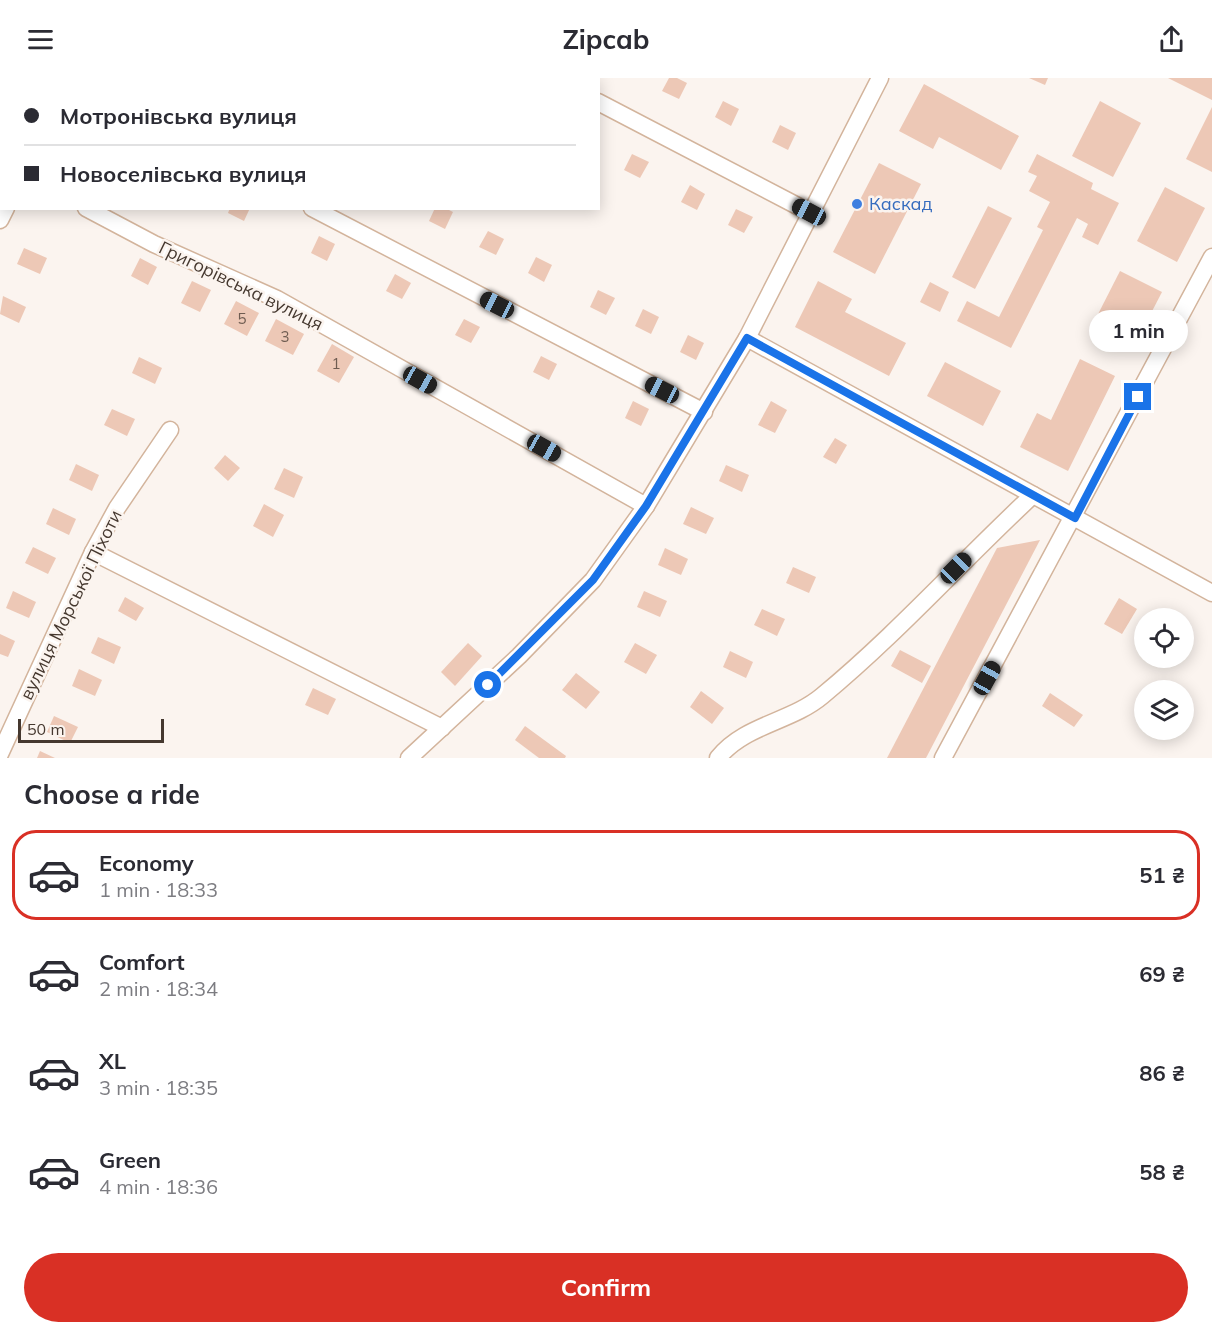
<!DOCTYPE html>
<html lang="en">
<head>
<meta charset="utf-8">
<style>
	:root { --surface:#fff; --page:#f2f2f3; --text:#2b2b33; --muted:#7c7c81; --line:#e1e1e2; --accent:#d93025 }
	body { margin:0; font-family:Mulish,sans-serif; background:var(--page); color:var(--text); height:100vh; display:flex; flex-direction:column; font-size:22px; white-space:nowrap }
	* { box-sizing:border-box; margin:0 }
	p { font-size:20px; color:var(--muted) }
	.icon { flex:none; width:33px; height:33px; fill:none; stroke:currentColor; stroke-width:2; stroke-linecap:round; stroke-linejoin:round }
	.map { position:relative; height:680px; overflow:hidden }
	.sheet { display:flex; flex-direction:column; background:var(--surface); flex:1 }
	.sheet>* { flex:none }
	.hud { position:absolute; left:0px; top:0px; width:600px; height:132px; box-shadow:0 3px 15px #0003; display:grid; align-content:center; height:132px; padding:0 24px; background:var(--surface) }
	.fabs { position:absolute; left:1134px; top:530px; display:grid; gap:12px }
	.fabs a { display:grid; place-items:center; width:60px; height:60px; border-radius:50%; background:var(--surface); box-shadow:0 3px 15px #0003; font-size:30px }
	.scale { position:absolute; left:18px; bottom:15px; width:146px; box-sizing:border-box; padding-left:6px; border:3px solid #45382f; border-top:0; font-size:16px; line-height:21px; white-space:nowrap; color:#45382f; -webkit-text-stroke:4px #fbf4ef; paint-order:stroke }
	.end { position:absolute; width:27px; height:27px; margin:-14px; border:8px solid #1a73e8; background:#fff; box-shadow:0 0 0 3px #fff }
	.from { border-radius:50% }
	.bubble { position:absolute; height:42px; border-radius:21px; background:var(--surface); box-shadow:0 3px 15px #0003; font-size:20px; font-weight:700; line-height:42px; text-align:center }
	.car { position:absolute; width:18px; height:36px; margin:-18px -9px; border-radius:8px; box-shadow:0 0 4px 2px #0007; background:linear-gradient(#222 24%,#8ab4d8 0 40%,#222 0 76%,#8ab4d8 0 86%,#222 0) }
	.hud b { display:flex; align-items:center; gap:21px; height:57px; font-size:22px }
	.hud b+b { border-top:2px solid var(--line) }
	.hud i { width:15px; height:15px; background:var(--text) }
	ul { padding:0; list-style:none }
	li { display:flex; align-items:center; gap:18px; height:90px; margin:0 12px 9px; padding:0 12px; border:3px solid transparent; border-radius:24px }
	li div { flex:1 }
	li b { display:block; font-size:22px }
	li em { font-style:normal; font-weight:700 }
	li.selected { border-color:var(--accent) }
	li>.icon { width:54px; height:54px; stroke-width:1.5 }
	h2 { padding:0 24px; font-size:27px; line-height:72px }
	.action { display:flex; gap:12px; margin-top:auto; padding:12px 24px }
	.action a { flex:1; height:69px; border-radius:36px; background:var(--accent); color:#fff; font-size:24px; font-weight:700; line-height:69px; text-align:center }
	header { display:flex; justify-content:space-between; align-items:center; height:78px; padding:0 24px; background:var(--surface); font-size:27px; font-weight:700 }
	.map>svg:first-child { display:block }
</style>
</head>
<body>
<header><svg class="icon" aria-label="menu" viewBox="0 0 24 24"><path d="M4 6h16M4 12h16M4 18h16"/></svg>Zipcab<svg class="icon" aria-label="share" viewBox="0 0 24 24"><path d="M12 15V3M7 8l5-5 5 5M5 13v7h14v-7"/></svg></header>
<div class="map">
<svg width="1212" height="680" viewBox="0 0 1212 680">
	<rect width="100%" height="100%" fill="#fbf4ef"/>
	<g fill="#edc8b6">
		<polygon points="669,0 677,0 687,5 679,21 662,13"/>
		<polygon points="1029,0 1048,0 1045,7"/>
		<polygon points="1168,0 1212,0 1212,22"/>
		<polygon points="924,6 1019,58 1001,92 939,59 933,71 899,53"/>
		<polygon points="723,23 739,31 731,48 715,39"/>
		<polygon points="1100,23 1141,45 1113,99 1072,78"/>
		<polygon points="1212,29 1212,94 1186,81"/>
		<polygon points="780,47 796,55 788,72 772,64"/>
		<polygon points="632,76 649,84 640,100 624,92"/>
		<polygon points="1037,76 1093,105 1091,111 1119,125 1098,167 1082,159 1088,146 1077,140 1011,270 957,243 967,223 999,239 1043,152 1037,149 1050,124 1029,113 1037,98 1028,94"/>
		<polygon points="879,85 921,106 875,196 833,174"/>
		<polygon points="690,107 705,116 697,132 681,124"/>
		<polygon points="1165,109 1205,130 1177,184 1137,163"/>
		<polygon points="988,128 1012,140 975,211 952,199"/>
		<polygon points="230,130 250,130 244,143 228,135"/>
		<polygon points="435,130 445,130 453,134 445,151 429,143"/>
		<polygon points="736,131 753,139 744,155 728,147"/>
		<polygon points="488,153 504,161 496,177 479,169"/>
		<polygon points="319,158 335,166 327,183 311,175"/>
		<polygon points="24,170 47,180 40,196 17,186"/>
		<polygon points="536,179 552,187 544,204 528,195"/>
		<polygon points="140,180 157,189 148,207 131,198"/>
		<polygon points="1120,193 1162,214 1133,270 1092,248"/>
		<polygon points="395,196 411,205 402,221 386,213"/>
		<polygon points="192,203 211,212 200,234 181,225"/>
		<polygon points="818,203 852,221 845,234 906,265 889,298 795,249"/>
		<polygon points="930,204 949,214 940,234 920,224"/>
		<polygon points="598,212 615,220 606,237 590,229"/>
		<polygon points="3,218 26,229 19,245 0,236"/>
		<polygon points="236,223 259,235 247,258 224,246"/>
		<polygon points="643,231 659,239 651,256 635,248"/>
		<polygon points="276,241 304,256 293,277 265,263"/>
		<polygon points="464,241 480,249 471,265 455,257"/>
		<polygon points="688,257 704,265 696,282 680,274"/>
		<polygon points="332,266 354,279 339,305 317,293"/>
		<polygon points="541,278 557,286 549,302 533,294"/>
		<polygon points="139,279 162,290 155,306 132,295"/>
		<polygon points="1080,281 1115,298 1068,393 1020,369 1037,335 1051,342"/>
		<polygon points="945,284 1001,313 983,348 927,318"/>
		<polygon points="633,323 649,331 641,348 625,340"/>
		<polygon points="771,323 787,332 775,355 758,347"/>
		<polygon points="112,331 135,341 127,358 104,347"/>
		<polygon points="835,360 847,367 836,386 823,379"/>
		<polygon points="225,377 240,390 228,403 214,390"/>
		<polygon points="76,386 99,397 92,413 69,402"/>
		<polygon points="726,387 749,397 742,414 719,403"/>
		<polygon points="284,390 303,399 294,420 274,411"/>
		<polygon points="264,426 284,437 273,459 253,448"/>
		<polygon points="691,429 714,440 706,456 683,446"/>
		<polygon points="53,430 76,441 69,457 46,446"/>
		<polygon points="1040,462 926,680 887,680 997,470"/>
		<polygon points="33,469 56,480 48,496 25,485"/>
		<polygon points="665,470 688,481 681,497 658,487"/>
		<polygon points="793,489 816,499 809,515 786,505"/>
		<polygon points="13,513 36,524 29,540 6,530"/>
		<polygon points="644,513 667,523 660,539 637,529"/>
		<polygon points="125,519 144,530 136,543 118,533"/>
		<polygon points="1119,520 1137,531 1122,556 1104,546"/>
		<polygon points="762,531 785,541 777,558 754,547"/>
		<polygon points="0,556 15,563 8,579 0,576"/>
		<polygon points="98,559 121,569 114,586 91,575"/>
		<polygon points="468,565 482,578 455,608 441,594"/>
		<polygon points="635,565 657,577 646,596 624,584"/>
		<polygon points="900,572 931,588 922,605 891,588"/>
		<polygon points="730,573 753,584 746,600 723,589"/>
		<polygon points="79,591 102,602 95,618 72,608"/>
		<polygon points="576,595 600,614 586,631 562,612"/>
		<polygon points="313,610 336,621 328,637 305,627"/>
		<polygon points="701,613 724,630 712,646 690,629"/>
		<polygon points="1050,615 1083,637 1074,649 1042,628"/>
		<polygon points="54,638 78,649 70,665 47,654"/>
		<polygon points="525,648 566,678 565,680 539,680 515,662"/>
		<polygon points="40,673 55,680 37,680"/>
	</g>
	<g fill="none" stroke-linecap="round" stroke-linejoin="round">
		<defs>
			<g id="street">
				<polyline points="70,0 73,2"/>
				<polyline points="553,0 556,2"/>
				<polyline points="598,24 809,134"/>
				<polyline points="0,83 2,84"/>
				<polyline points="86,130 154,166 277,221 646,428"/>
				<polyline points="312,130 704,334"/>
				<polyline points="0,142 6,130"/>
				<polyline points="747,260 1212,515"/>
				<polyline points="93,474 442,650"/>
				<polyline points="0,676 93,474 117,430 170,352"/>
				<polyline points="409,680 519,578 593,502 646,428 747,260 880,0"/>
				<path d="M718,680C744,647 791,644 822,618C897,556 962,483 1033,417"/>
				<polyline points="943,680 1212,179"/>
			</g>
		</defs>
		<use href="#street" stroke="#d3b49c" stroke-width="19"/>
		<use href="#street" stroke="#fff" stroke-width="16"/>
	</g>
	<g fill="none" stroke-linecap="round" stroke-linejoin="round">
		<polyline stroke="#1a73e8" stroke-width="8" points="488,607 593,502 646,428 747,260 1075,440 1138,319"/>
	</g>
	<circle fill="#3f7fe0" stroke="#fbf4ef" stroke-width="2" cx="857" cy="126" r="6"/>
	<g text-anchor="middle" stroke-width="5" stroke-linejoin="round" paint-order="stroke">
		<g font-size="15" fill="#6f5c51">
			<text x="242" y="246">5</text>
			<text x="285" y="264">3</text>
			<text x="336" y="291">1</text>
		</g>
		<g font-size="18" fill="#366cbe" stroke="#fbf4ef" text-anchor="start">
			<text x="869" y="132">Каскад</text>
		</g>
		<g font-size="18" fill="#45382f" stroke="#fbf4ef">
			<text transform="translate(241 208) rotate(26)" y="6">Григорівська вулиця</text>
			<text transform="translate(71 527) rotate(-64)" y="6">вулиця Морської Піхоти</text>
		</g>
	</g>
</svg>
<div class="fabs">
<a><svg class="icon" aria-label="locate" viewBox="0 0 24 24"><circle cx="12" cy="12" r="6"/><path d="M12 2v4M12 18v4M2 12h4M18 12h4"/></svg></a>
<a><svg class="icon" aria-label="layers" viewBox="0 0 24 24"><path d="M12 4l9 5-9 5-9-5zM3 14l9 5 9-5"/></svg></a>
</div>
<div class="scale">50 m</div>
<i class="end from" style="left:488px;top:607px"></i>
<i class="end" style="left:1138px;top:319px"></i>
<div class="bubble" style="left:1089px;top:232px;width:99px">1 min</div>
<i class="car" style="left:809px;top:134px;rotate:298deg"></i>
<i class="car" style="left:497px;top:227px;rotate:297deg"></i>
<i class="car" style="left:420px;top:302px;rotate:119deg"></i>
<i class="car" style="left:662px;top:312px;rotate:297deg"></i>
<i class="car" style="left:544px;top:370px;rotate:119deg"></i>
<i class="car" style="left:956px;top:490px;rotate:45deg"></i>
<i class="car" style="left:987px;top:600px;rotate:29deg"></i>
<div class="hud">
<b><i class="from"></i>Мотронівська вулиця</b>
<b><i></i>Новоселівська вулиця</b>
</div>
</div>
<section class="sheet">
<h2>Choose a ride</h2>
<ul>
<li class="selected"><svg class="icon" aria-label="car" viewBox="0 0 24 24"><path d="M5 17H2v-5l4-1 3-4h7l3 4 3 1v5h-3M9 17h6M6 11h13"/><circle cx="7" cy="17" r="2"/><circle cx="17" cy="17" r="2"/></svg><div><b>Economy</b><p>1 min · 18:33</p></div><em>51 ₴</em></li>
<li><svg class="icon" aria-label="car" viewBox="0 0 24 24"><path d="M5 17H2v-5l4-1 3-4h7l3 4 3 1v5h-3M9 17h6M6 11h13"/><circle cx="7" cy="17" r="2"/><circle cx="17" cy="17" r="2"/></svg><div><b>Comfort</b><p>2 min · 18:34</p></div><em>69 ₴</em></li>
<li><svg class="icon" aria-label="car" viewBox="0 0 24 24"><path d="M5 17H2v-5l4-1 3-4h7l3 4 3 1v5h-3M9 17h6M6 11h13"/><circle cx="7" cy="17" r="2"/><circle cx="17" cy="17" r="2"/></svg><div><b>XL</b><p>3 min · 18:35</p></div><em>86 ₴</em></li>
<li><svg class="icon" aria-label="car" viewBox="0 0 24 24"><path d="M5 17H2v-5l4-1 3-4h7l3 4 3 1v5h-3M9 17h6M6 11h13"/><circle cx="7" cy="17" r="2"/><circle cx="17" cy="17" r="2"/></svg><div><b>Green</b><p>4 min · 18:36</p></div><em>58 ₴</em></li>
</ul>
<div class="action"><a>Confirm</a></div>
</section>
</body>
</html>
